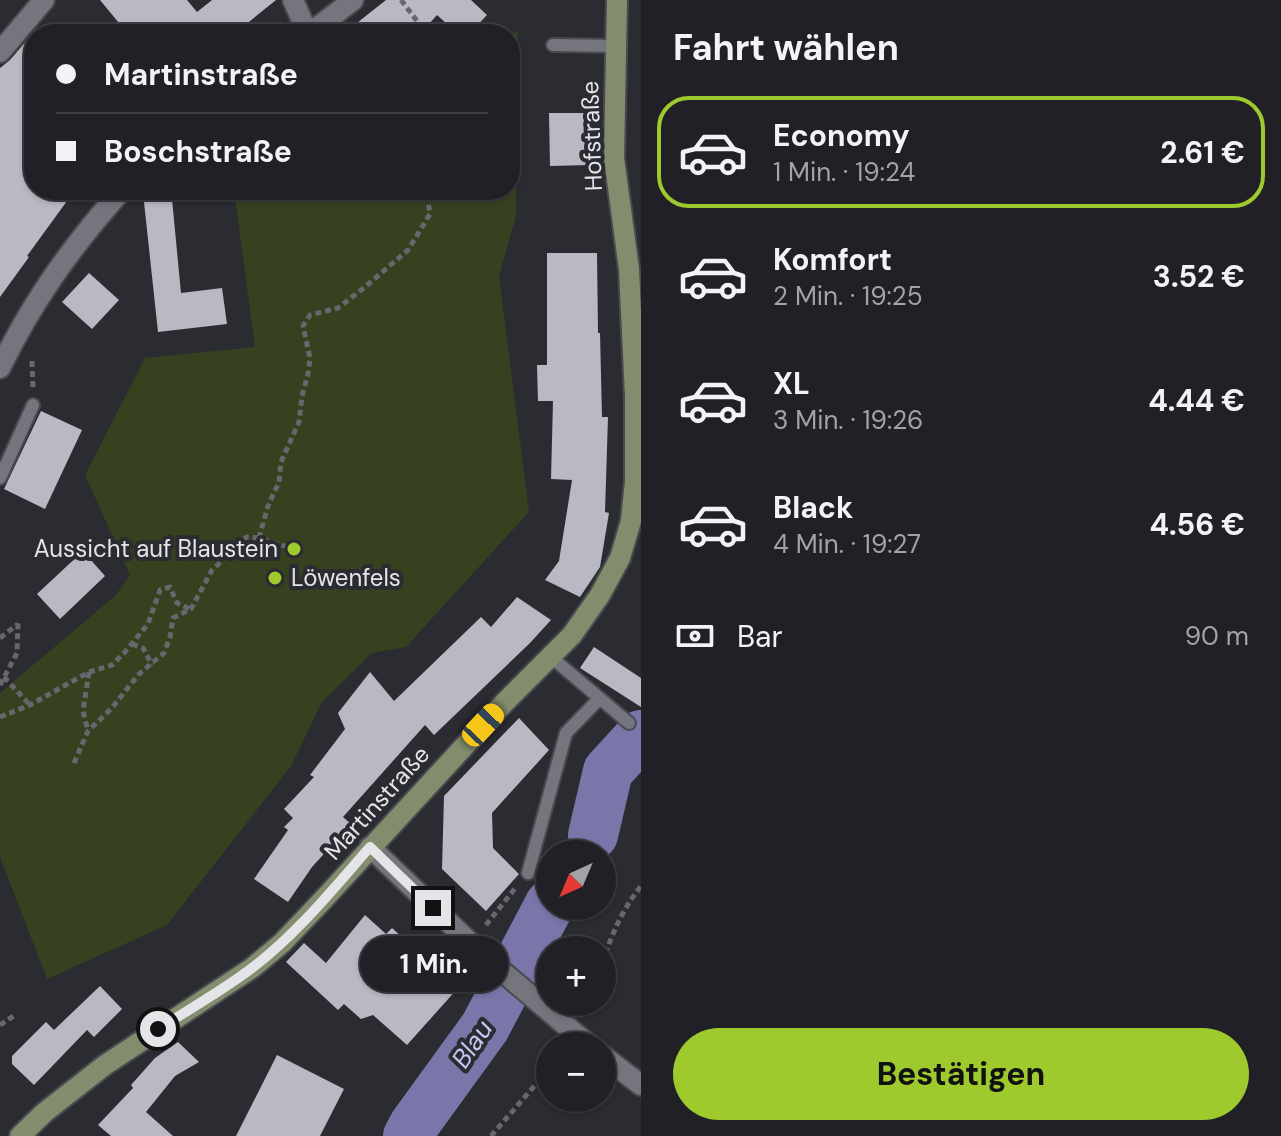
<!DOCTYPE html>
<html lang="de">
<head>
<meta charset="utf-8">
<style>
	:root { --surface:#202026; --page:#28282e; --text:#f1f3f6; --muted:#a2a3a7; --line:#3d3e43; --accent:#9eca2e }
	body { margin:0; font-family:"DM Sans",sans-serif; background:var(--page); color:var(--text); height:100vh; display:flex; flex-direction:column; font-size:30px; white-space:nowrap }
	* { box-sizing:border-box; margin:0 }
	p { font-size:26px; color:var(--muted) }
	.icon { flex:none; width:44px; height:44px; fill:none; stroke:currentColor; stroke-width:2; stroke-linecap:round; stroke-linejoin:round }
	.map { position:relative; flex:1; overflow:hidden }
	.drawer { display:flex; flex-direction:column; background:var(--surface); width:640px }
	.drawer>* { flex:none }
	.banner { position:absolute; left:24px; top:24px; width:496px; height:176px; border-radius:32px; box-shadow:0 2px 6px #0004,0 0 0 2px var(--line); display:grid; align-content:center; height:176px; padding:0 32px; background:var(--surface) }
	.needle { width:52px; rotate:224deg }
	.controls { position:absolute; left:536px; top:840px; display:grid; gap:16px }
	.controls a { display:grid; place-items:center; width:80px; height:80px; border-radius:50%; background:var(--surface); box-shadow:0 2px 6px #0004,0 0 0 2px var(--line); font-size:40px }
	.end { position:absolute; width:36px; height:36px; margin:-18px; border:10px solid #e4e4e9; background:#111; box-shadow:0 0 0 4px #111 }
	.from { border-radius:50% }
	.bubble { position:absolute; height:56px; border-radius:28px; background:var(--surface); box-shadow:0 2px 6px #0004,0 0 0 2px var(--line); font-size:26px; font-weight:700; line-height:56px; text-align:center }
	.car { position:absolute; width:24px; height:48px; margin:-24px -12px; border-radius:10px; box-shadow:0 0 6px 2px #0007; background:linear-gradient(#f5c518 24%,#345 0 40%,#f5c518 0 76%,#345 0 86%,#f5c518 0) }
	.banner b { display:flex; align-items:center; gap:28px; height:76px; font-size:30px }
	.banner b+b { border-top:2px solid var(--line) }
	.banner i { width:20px; height:20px; background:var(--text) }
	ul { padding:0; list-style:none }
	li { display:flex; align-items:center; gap:24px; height:112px; margin:0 16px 12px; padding:0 16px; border:4px solid transparent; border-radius:32px }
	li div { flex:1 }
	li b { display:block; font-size:30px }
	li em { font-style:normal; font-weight:700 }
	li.selected { border-color:var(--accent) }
	li>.icon { width:72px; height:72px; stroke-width:1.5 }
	h2 { padding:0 32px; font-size:36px; line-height:96px }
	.pay { display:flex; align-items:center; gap:20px; height:88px; padding:0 32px; font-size:30px }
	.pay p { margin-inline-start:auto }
	.button { display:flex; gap:16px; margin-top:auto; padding:16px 32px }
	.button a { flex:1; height:92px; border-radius:48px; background:var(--accent); color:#111; font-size:32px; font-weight:700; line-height:92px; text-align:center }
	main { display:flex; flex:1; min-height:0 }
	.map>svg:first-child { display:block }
</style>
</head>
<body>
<main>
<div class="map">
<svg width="641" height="1136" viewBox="0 0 641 1136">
	<rect width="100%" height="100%" fill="#2b2b32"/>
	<polygon fill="#364120" points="518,30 516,216 499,276 529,512 406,647 372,653 322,702 291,766 167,925 47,979 0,857 0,693 116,595 130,575 85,475 145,358 255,347 234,190 510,190 510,36"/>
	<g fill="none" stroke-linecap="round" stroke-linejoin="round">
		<g stroke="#7a76aa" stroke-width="50">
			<polyline points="593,835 608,771 641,735"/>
			<polyline points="408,1136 414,1125 485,1027 550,904"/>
		</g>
	</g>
	<g fill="#b9b9c3">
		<polygon points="100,0 187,0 197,12 212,0 276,0 234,34 128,34"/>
		<polygon points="386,0 471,0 487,15 469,34 458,34 437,15 420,34 343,34"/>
		<polygon points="34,32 34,190 75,190 27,256 29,257 0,297 0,68 10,60"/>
		<polygon points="549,113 589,113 590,165 550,166"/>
		<polygon points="172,199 181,293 222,288 227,324 158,332 144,202"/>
		<polygon points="547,253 597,253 598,333 600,333 602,417 608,417 605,512 609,513 600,567 580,597 545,580 559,561 572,480 551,479 553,401 538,401 537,365 547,365"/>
		<polygon points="89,273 119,300 92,329 62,302"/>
		<polygon points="41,411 82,430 45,509 4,489"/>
		<polygon points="83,551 105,576 60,619 37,594"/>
		<polygon points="517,597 551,620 530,643 434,735 425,725 343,817 351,824 312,867 288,902 254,879 288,830 284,827 293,818 284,809 314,777 310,775 345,729 338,713 370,672 394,701 481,617 491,627"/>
		<polygon points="594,647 641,678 641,707 580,668"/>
		<polygon points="519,718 549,750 492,813 493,848 519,874 486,911 442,869 444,796"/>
		<polygon points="365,915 386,934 392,928 458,988 407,1045 373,1015 361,1019 344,1004 338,1010 286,962 304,943 326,963"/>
		<polygon points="100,986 122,1009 94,1037 87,1030 34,1085 12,1064 12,1056 46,1022 54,1030"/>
		<polygon points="178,1042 199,1062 175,1076 146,1112 173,1136 111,1136 98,1125 133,1088 131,1085 155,1058"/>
		<polygon points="277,1055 344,1089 320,1136 236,1136"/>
	</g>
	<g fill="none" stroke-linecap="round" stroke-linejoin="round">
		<defs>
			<g id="lane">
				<polyline points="553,45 616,46"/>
				<polyline points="0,478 33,405"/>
				<polyline points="551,657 629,723"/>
				<polyline points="528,873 566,733 599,699"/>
			</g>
			<g id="street">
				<polyline points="293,0 308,34"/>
				<polyline points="309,34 353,0"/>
				<polyline points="0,52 44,0"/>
				<path d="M0,368C33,300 72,246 122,190"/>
				<polyline points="370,847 483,955 590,1046"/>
				<polyline points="602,1055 641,1085"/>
			</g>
			<polyline id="secondary" points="20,1136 45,1112 105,1065 252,968 282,943 322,901 505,702 572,635 600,595 620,558 631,521 635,481 635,396 629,269 614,158 617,0"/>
		</defs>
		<use href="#lane" stroke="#494950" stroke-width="16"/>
		<use href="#street" stroke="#494950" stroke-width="24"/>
		<use href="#secondary" stroke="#494950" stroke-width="24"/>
		<g stroke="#67676d" stroke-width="5" stroke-dasharray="6 4" stroke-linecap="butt">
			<polyline points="401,0 427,34"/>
			<polyline points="32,361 33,387"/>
			<polyline points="259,538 268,506 279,482 281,462 299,422 302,396 308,374 310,358 303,326 310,315 338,308 365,287 408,250 430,214 426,190"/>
			<polyline points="0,638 18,624"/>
			<polyline points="132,644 143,648 152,665"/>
			<polyline points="89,672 112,665 125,652 148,624 160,590 170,587 177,603 190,609"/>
			<polyline points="4,677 30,705"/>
			<polyline points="0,685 17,653 18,623"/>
			<polyline points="0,717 30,705 89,672 83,711 88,731"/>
			<polyline points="74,763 88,731 111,709 139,674 164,653 170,637 173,618 191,609 212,570 221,562 231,546 247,537 259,538 294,549"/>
			<polyline points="486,925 517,886"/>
			<path d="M602,963C612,934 622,910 641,886"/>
			<polyline points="0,1025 15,1015"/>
			<polyline points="491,1136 550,1068"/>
		</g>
		<use href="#lane" stroke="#75757e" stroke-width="12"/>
		<use href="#street" stroke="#75757e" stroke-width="20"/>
		<use href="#secondary" stroke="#818d6d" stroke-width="20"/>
	</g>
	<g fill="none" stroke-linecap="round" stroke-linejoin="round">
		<path stroke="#e4e4e9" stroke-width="10" d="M158,1029C190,1009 223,990 252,968C297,934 333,889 370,847L433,908"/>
	</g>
	<g fill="#9eca2e" stroke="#2b2b32" stroke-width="3">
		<circle cx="294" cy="549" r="8"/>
		<circle cx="275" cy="578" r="8"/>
	</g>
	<g text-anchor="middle" stroke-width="8" stroke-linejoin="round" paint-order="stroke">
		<g font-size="24" fill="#e4e4e9" stroke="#2b2b32">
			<text transform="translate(592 136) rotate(-92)" y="8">Hofstraße</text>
			<text transform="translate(377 803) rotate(-48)" y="8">Martinstraße</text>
		</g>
		<g font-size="24" fill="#e4e4e9" stroke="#2b2b32" text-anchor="end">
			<text x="278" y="557">Aussicht auf Blaustein</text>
			<text x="291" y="586" text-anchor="start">Löwenfels</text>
		</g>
		<g font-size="26" font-style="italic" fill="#c7c5f4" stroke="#2b2b32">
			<text transform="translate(472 1044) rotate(-56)" y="9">Blau</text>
		</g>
	</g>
</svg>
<div class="controls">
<a><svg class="needle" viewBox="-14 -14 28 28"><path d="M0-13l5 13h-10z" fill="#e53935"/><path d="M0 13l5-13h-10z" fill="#a2a3a7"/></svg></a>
<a>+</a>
<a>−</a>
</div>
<i class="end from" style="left:158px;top:1029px"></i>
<i class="end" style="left:433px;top:908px"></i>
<div class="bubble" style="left:360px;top:936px;width:148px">1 Min.</div>
<i class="car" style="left:483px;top:725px;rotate:43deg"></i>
<div class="banner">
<b><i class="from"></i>Martinstraße</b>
<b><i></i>Boschstraße</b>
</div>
</div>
<section class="drawer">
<h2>Fahrt wählen</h2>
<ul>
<li class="selected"><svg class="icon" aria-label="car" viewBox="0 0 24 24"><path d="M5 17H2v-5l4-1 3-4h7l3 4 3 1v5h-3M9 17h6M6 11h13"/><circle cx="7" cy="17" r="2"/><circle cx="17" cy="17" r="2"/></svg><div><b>Economy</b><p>1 Min. · 19:24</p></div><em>2.61 €</em></li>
<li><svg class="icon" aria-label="car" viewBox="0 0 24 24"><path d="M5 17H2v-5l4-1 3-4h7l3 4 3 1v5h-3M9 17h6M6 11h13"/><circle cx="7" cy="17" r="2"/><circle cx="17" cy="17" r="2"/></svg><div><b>Komfort</b><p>2 Min. · 19:25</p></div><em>3.52 €</em></li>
<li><svg class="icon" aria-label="car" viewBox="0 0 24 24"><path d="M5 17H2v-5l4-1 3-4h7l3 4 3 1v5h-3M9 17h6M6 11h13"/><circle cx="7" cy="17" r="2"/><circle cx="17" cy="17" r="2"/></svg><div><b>XL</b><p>3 Min. · 19:26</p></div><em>4.44 €</em></li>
<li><svg class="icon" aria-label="car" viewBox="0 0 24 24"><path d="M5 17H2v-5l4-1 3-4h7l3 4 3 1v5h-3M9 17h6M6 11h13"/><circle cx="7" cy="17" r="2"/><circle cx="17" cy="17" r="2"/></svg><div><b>Black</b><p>4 Min. · 19:27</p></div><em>4.56 €</em></li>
</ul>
<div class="pay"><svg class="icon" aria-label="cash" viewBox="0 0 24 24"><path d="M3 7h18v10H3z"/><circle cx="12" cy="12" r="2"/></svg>Bar<p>90 m</p></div>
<div class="button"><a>Bestätigen</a></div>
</section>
</main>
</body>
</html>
